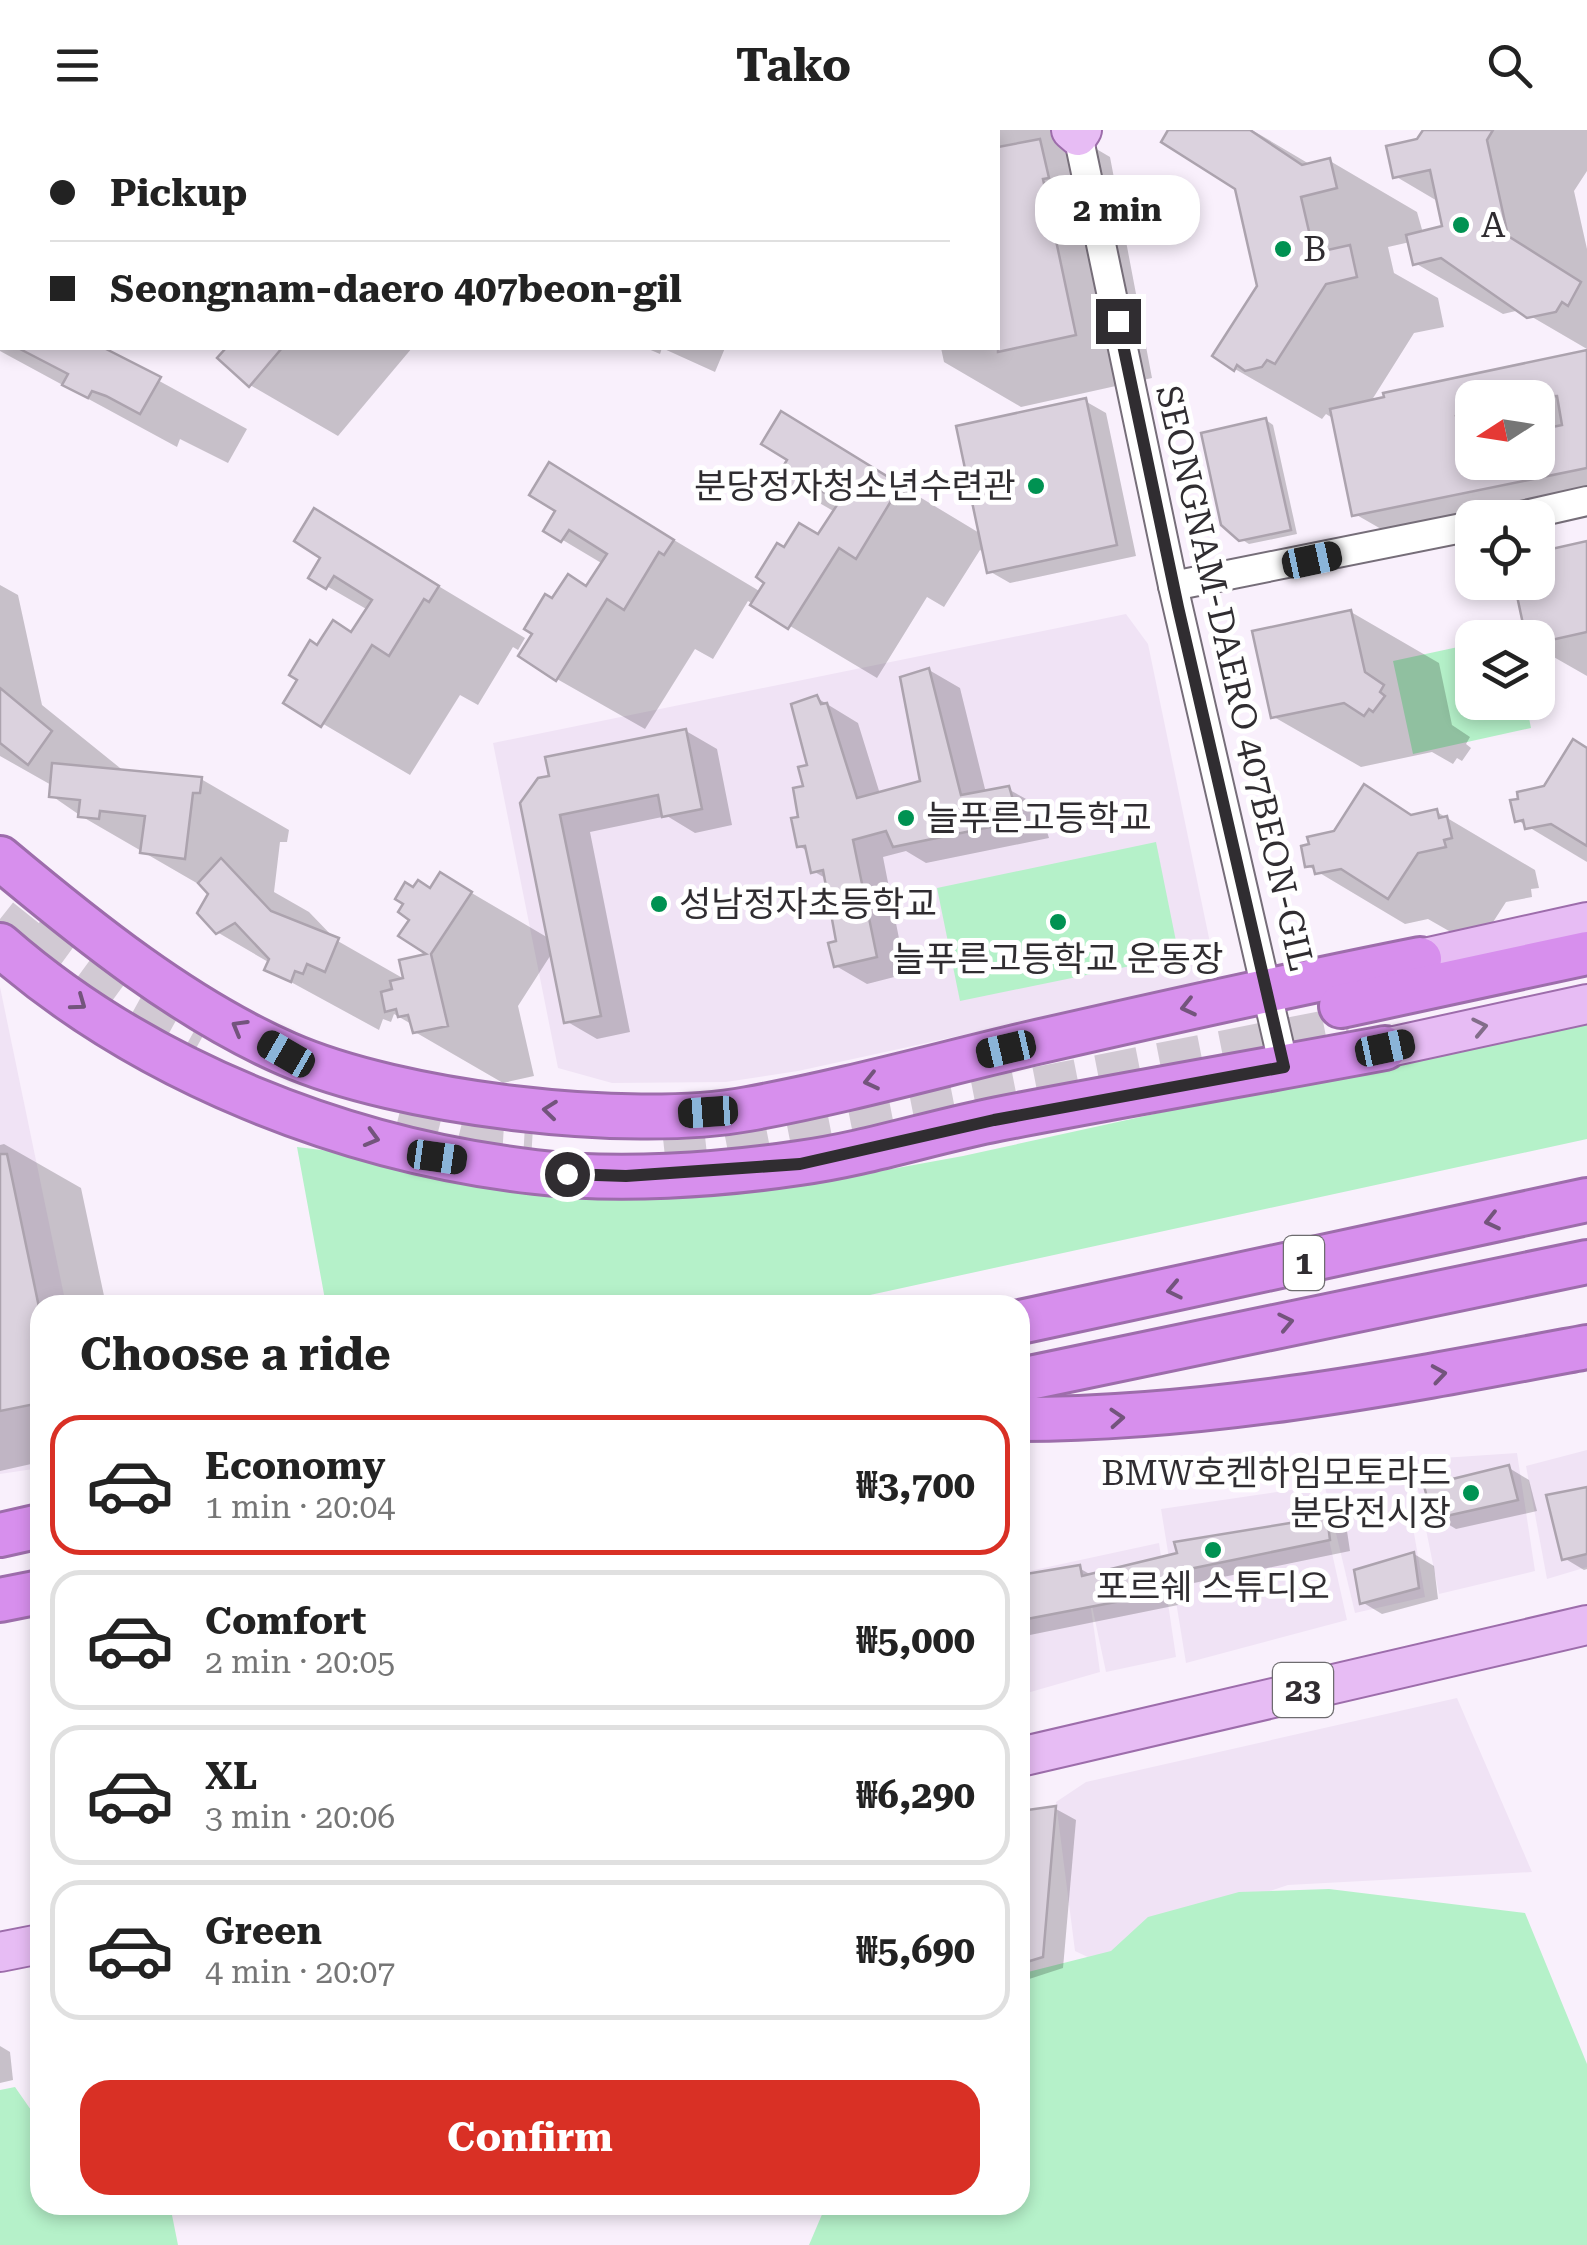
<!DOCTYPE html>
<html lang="en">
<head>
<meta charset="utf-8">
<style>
	:root { --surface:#fff; --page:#f6f6f6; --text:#222; --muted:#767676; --line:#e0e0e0; --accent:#d93025 }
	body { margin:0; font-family:"Roboto Serif","Noto Sans KR",serif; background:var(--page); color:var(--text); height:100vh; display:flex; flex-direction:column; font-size:38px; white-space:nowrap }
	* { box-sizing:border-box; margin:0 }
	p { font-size:32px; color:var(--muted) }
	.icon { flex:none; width:55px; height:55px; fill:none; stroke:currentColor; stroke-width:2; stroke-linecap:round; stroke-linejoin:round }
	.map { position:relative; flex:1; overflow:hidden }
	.side { position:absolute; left:30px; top:1165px; width:1000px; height:920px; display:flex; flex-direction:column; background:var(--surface); border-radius:30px; box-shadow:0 5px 15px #0003 }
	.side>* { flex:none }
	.banner { position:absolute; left:0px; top:0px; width:1000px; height:220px; box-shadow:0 5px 15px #0003; display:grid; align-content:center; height:220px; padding:0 50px; background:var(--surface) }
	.needle { width:65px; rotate:258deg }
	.buttons { position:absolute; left:1455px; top:250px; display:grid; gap:20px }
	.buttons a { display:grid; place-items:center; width:100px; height:100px; border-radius:20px; background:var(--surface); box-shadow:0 5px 15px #0003; font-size:50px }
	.end { position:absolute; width:45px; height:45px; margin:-22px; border:12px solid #302d31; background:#fff; box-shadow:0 0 0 5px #fff }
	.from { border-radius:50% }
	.bubble { position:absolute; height:70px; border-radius:30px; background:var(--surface); box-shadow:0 5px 15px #0003; font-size:32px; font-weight:700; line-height:70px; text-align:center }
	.car { position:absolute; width:30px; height:60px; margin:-30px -15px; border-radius:12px; box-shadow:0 0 8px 2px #0007; background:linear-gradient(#222 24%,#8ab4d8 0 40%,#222 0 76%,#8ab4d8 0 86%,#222 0) }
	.banner b { display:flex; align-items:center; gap:35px; height:95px; font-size:38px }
	.banner b+b { border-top:2px solid var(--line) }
	.banner i { width:25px; height:25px; background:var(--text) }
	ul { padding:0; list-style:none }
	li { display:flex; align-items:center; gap:30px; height:140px; margin:0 20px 15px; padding:0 30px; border:5px solid var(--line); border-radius:30px }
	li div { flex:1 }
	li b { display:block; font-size:38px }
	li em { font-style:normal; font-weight:700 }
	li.selected { border-color:var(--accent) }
	li>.icon { width:90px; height:90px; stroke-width:1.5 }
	h2 { padding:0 50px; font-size:45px; line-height:120px }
	.action { display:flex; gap:20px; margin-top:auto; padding:20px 50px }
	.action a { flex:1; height:115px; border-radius:30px; background:var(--accent); color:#fff; font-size:40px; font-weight:700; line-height:115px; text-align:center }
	header { display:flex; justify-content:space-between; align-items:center; height:130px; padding:0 50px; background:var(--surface); font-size:45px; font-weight:700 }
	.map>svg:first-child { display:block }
</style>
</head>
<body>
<header><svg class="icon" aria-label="menu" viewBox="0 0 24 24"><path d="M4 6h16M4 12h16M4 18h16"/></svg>Tako<svg class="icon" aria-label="search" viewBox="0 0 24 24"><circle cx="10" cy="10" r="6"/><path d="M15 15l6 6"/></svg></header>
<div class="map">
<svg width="1587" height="2115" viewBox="0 0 1587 2115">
	<rect width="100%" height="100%" fill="#f9f0fc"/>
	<g fill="#f0e3f5">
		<polygon points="1126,484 1148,514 1214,832 1196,854 798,941 726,952 612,953 558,938 493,613"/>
		<polygon points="0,857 66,1175 40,1175 40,1338 0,1344"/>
		<polygon points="1587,1320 1587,1437 1547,1449 1526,1336"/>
		<polygon points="1517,1323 1535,1441 1439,1464 1412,1330"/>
		<polygon points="1404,1345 1425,1467 1355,1483 1325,1357"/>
		<polygon points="1317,1356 1347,1490 1186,1533 1161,1379"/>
		<polygon points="1159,1413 1176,1527 1106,1542 1088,1457 1100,1542 1020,1565 1020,1443"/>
		<polygon points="1457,1568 1532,1742 1288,1755 1167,1795 1109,1837 1075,1821 1056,1672 1086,1652"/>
	</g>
	<g fill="#b5f1c9">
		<polygon points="13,0 401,0 2,2 0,80 0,3"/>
		<polygon points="1472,514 1472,572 1526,573 1531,598 1413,624 1393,531"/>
		<polygon points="1156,712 1179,826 960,871 937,758"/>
		<polygon points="1587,889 1587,1009 824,1175 326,1175 297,1017 346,1023 482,1057 618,1067 815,1053 963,1026"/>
		<polygon points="1329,1759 1525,1783 1587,1934 1587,2115 809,2115 826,2075 1020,2075 1020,1844 1111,1821 1148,1787 1239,1762"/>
		<polygon points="15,1957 40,1993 40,2075 170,2075 178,2115 0,2115 0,1960"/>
	</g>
	<g fill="#0003" fill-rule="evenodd">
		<polygon points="784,0 862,0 866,2 787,2"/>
		<polygon points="916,0 1064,0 1110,27 1152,248 1021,277 944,232 941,218 998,218 998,2"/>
		<path d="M1171,0H1252L1311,35L1330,31L1417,82L1423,103L1445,98L1439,72L1395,46L1426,0H1587V41L1574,61L1587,119V219L1520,180L1503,184L1415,133L1410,112L1388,117L1394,143L1438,168L1444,197L1414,203L1370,273L1587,222V368L1472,388L1395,407L1355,384L1334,289L1326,284L1322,289L1235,239L1260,156L1237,58ZM1472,268H1538V332H1472Z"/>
		<polygon points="0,167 2,218 99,218 247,299 228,333 180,309 177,317 0,221"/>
		<polygon points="229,218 412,218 338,306 250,255 220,228"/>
		<polygon points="646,218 725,218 715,242 662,218 660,224"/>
		<polygon points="1085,271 1106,283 1136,426 1010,453 989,441 985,423 980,420 944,477 927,467 877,548 748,471 713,529 695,519 645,599 557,549 553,472 588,458 603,434 546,400 559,380 550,336 761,462 785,420 819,407 835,382 778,349 791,329 782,284 981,404"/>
		<polygon points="1266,290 1273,295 1297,404 1249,414 1241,409"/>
		<polygon points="315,382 525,508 518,520 513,517 478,575 460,565 410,645 286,572 318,518 352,505 368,480 311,447 324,427"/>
		<polygon points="1587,414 1587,546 1538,518 1538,424"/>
		<polygon points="0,455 18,465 42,575 125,642 201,649 289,700 287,712 280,712 274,762 309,782 336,810 406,850 402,832 432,825 402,805 412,789 415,760 431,761 441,745 550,809 522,674 686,601 717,619 732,695 695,703 667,686 590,702 630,902 597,909 566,891 552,823 518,876 534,946 503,953 415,902 413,895 394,884 391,892 383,889 379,900 267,839 270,833 217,802 207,759 81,686 52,666 53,656 0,626"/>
		<polygon points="1351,482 1439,533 1452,595 1470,607 1466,614 1471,618 1462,631 1457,628 1453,634 1432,622 1361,637 1274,587"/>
		<polygon points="929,540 960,558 986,663 1008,659 1039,676 1049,708 926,733 906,721 883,727 906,844 867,854 836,836 839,812 827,749 813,741 809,722 799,716 817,568 858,593 880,664 923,653"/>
		<polygon points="1587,620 1587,732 1517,690"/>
		<polygon points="1364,658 1414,687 1437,682 1535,740 1539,758 1531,759 1532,767 1506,772 1477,817 1428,789 1405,794 1308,736 1336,703"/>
		<polygon points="4,1014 81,1058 106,1175 40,1175 40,1332 0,1341 0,1015"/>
		<polygon points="1509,1338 1529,1350 1537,1381 1456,1399 1436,1387"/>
		<polygon points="1587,1360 1587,1439 1584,1440 1564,1428"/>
		<polygon points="1327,1390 1347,1401 1350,1421 1184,1455 1188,1473 1020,1507 1020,1448 1079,1438 1093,1446"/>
		<polygon points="1414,1424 1434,1436 1438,1469 1382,1484 1362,1472"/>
		<polygon points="1056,1679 1076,1690 1063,1838 1020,1852 1020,1683"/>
		<polygon points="0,1916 10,1922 13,1950 0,1953"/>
	</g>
	<g fill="#dbd2de" stroke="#aca3ae" stroke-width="2.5" fill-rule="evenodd">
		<polygon points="1168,0 1250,0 1302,35 1330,28 1337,58 1301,67 1314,123 1350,115 1357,147 1326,154 1275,234 1267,230 1262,237 1245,241 1237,235 1234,241 1212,226 1257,156 1235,59 1161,12"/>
		<polygon points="1423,0 1493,0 1487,10 1508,106 1581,152 1568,176 1562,172 1556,182 1527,188 1441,128 1413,135 1406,105 1442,96 1430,40 1393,48 1386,16 1417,9"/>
		<polygon points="1040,9 1049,48 1043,49 1076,205 998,222 998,17"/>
		<polygon points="18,218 104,218 161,247 140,284 106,266 92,261 88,268 62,255 68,244"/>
		<polygon points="226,218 282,218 249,257 217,228"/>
		<path d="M1587,220V338L1352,386L1330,279L1384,267L1383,263ZM1557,266L1562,295L1538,300V332H1472V314L1463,316L1456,286L1472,282V268Z"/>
		<polygon points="1086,268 1117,415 987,443 956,296"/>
		<polygon points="781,281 906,358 896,374 891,371 856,429 839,418 788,499 750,475 764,453 756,447 777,413 784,417 799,393 818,404 839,372 801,348 793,361 775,350 787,330 761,314"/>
		<polygon points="1266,288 1291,400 1239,411 1221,395 1201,303"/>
		<polygon points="549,332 674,410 664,425 659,422 624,480 607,469 556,551 518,526 532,504 524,499 545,464 552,468 568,444 586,456 607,424 569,400 561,412 543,401 555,381 529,365"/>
		<polygon points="314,378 439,456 429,472 424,469 389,526 372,515 321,597 283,573 297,550 289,545 310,510 317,515 333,490 351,502 372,470 334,446 326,459 308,448 320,428 294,411"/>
		<polygon points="1587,411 1587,502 1538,513 1538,508 1526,508 1514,452 1538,452 1538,422"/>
		<polygon points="1351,480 1365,542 1384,555 1380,562 1385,566 1373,582 1369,579 1364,586 1344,573 1271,588 1252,501"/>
		<polygon points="929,538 961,665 1009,656 1019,691 893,717 886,701 853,710 877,827 834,837 828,813 836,811 823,740 811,743 805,716 797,717 791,688 798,687 793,658 803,656 798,637 807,635 791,574 817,565 821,574 827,573 857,668 920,651 900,547"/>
		<polygon points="0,558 52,601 28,635 0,613"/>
		<polygon points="686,599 702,679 662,687 658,665 560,685 601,886 564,893 520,673 538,648 549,646 545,627"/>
		<polygon points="1573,609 1587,618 1587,716 1551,694 1525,699 1523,690 1515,692 1510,670 1518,669 1517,662 1544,656"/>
		<polygon points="52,633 202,647 200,663 193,663 185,729 140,723 145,686 100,681 99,689 78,687 80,670 49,667"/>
		<polygon points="1364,654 1411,685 1437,679 1439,688 1447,686 1452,708 1444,710 1446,717 1418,723 1388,769 1341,739 1315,744 1313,736 1305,737 1301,716 1309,714 1307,707 1334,701"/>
		<polygon points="221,728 271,781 339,808 325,842 307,834 303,844 295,841 291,852 264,840 269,829 235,793 216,804 197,783 208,764 198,753"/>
		<polygon points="440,742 472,762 431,824 448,896 413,903 408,885 398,887 396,879 385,882 381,862 392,859 390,851 403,848 399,830 426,824 398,806 409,790 398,782 403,774 395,769 405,752 413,757 418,750 430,758"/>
		<polygon points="0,1024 7,1024 40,1182 40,1273 0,1281"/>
		<polygon points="1509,1335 1518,1370 1433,1389 1424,1356"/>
		<polygon points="1587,1357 1587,1424 1562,1430 1546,1365"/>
		<polygon points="1327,1387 1330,1410 1165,1444 1168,1462 1027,1489 1020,1445 1080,1435 1082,1446 1177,1423 1174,1412"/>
		<polygon points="1414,1422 1419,1458 1360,1474 1354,1440"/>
		<polygon points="1056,1676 1043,1827 1020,1834 1020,1681"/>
	</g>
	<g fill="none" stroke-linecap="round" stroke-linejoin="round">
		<g stroke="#d1c9d3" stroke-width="42" stroke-dasharray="42 21" stroke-linecap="butt">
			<polyline points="0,789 54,832"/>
			<polyline points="39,793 136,864 205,902"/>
			<polyline points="401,977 465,993 533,997"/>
			<polyline points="665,1027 712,1022 1348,897"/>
		</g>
		<defs>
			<g id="minor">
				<polyline points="1077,0 1173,456 1284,937"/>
				<polyline points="1512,388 1587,371"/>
				<polyline points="1173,456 1472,396"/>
			</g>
			<g id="major">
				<polyline points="1071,0 1078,6 1082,0"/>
				<polyline points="1420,829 1587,792"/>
				<polyline points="1385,918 1587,874"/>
				<polyline points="1020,1627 1587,1495"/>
				<polyline points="0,1822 40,1814"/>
			</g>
			<g id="highway">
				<path d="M0,728C86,800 184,879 287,924C398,973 628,1001 748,979C842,962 935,936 1028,914C1159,884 1289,855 1420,829"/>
				<path d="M0,815C145,942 345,1020 535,1042C617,1052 718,1045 799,1033C866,1024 932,1002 998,989C1127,964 1256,942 1385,918"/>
				<polyline points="1341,876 1587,823"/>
				<polyline points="1020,1192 1587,1070"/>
				<polyline points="1020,1250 1587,1132"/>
				<path d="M1020,1289C1210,1289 1400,1252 1587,1217"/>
				<polyline points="0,1405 40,1396"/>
				<polyline points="0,1470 40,1462"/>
			</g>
		</defs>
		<use href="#minor" stroke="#766e79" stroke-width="32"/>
		<use href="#major" stroke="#9d6dab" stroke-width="42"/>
		<use href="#highway" stroke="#9d6dab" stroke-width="48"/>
		<use href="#minor" stroke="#fff" stroke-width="28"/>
		<use href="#major" stroke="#e7bcf4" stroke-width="38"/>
		<use href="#highway" stroke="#d78fed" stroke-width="42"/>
	</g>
	<defs><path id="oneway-chevron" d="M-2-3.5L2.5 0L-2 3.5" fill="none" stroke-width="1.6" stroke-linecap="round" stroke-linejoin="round" transform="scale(2.5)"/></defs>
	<g stroke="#73547c">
		<use href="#oneway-chevron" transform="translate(79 873) rotate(36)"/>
		<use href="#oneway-chevron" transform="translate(1188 877) rotate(167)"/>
		<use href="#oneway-chevron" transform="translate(239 897) rotate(-150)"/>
		<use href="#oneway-chevron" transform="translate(871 951) rotate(167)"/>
		<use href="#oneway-chevron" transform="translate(550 980) rotate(-174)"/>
		<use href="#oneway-chevron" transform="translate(372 1008) rotate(16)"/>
		<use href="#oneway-chevron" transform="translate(1492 1091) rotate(167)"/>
		<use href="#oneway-chevron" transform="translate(1174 1160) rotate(168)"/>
		<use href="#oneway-chevron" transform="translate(1286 1192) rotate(-12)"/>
		<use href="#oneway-chevron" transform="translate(1439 1244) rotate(-9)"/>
		<use href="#oneway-chevron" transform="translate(1117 1288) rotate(-4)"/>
	</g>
	<use stroke="#826d89" href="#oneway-chevron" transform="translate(1480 897) rotate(-12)"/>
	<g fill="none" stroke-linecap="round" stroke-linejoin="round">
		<polyline stroke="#302d31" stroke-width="12" points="567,1044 626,1046 800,1034 994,990 1284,937 1178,477 1118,191"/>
	</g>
	<g fill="#009252" stroke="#fff" stroke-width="4">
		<circle cx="1461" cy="95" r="10"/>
		<circle cx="1283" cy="119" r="10"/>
		<circle cx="1036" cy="356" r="10"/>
		<circle cx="906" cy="688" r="10"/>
		<circle cx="659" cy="774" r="10"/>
		<circle cx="1058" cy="792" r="10"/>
		<circle cx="1471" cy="1363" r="10"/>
		<circle cx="1213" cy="1420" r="10"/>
	</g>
	<g text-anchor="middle" stroke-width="10" stroke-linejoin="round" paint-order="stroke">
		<g fill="#fff" stroke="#6e6c6f" stroke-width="2.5">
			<rect x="1284" y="1106" width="40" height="54" rx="8"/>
			<rect x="1273" y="1533" width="60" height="54" rx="8"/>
		</g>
		<g font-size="32" font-weight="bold" fill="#302d31">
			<text x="1304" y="1144">1</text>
			<text x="1303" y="1571">23</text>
		</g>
		<g font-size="35" fill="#302d31" stroke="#fff" text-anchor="start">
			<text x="1481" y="107">A</text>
			<text x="1303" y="131">B</text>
			<text x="1016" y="368" text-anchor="end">분당정자청소년수련관</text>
			<text x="926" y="700">늘푸른고등학교</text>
			<text x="679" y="786">성남정자초등학교</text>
			<text x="1058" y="841" text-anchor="middle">늘푸른고등학교 운동장</text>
			<text x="1451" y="1355" text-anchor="end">BMW호켄하임모토라드<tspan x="1451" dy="40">분당전시장</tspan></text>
			<text x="1213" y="1469" text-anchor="middle">포르쉐 스튜디오</text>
		</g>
		<g font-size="35" fill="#302d31" stroke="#fff">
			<text transform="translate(1235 548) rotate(77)" y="12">SEONGNAM-DAERO 407BEON-GIL</text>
		</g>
	</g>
</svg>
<div class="buttons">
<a><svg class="needle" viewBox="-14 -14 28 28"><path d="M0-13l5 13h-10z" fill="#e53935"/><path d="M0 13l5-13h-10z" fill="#767676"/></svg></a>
<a><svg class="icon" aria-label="locate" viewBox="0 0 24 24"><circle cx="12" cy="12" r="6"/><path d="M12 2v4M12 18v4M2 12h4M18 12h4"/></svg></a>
<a><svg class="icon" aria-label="layers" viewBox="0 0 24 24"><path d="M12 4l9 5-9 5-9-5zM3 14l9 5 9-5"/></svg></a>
</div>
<i class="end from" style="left:567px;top:1044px"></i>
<i class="end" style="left:1118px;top:191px"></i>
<div class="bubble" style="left:1035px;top:45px;width:165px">2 min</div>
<i class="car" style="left:1312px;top:430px;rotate:78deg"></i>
<i class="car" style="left:1385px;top:918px;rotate:78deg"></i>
<i class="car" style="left:1006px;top:919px;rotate:257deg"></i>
<i class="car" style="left:286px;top:924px;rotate:300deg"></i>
<i class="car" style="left:708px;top:982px;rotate:266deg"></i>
<i class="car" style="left:437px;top:1027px;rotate:98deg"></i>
<div class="banner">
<b><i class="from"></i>Pickup</b>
<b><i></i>Seongnam-daero 407beon-gil</b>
</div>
<section class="side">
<h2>Choose a ride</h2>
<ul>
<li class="selected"><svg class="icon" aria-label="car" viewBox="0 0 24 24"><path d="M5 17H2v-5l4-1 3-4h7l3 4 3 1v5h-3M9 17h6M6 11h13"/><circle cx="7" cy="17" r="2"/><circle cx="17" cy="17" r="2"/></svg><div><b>Economy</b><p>1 min · 20:04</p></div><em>₩3,700</em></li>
<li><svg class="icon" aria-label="car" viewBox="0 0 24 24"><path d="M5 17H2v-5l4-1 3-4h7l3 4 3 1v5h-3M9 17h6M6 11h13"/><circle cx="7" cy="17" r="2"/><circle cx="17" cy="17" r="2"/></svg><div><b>Comfort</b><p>2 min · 20:05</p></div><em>₩5,000</em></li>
<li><svg class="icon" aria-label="car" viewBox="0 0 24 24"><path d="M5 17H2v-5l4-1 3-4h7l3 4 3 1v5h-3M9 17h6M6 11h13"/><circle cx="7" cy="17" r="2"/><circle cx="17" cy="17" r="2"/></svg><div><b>XL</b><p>3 min · 20:06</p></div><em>₩6,290</em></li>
<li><svg class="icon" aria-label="car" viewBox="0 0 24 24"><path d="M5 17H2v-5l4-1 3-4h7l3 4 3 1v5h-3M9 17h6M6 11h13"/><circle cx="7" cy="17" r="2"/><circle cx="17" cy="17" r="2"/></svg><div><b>Green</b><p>4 min · 20:07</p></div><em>₩5,690</em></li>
</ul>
<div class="action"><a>Confirm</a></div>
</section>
</div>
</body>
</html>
